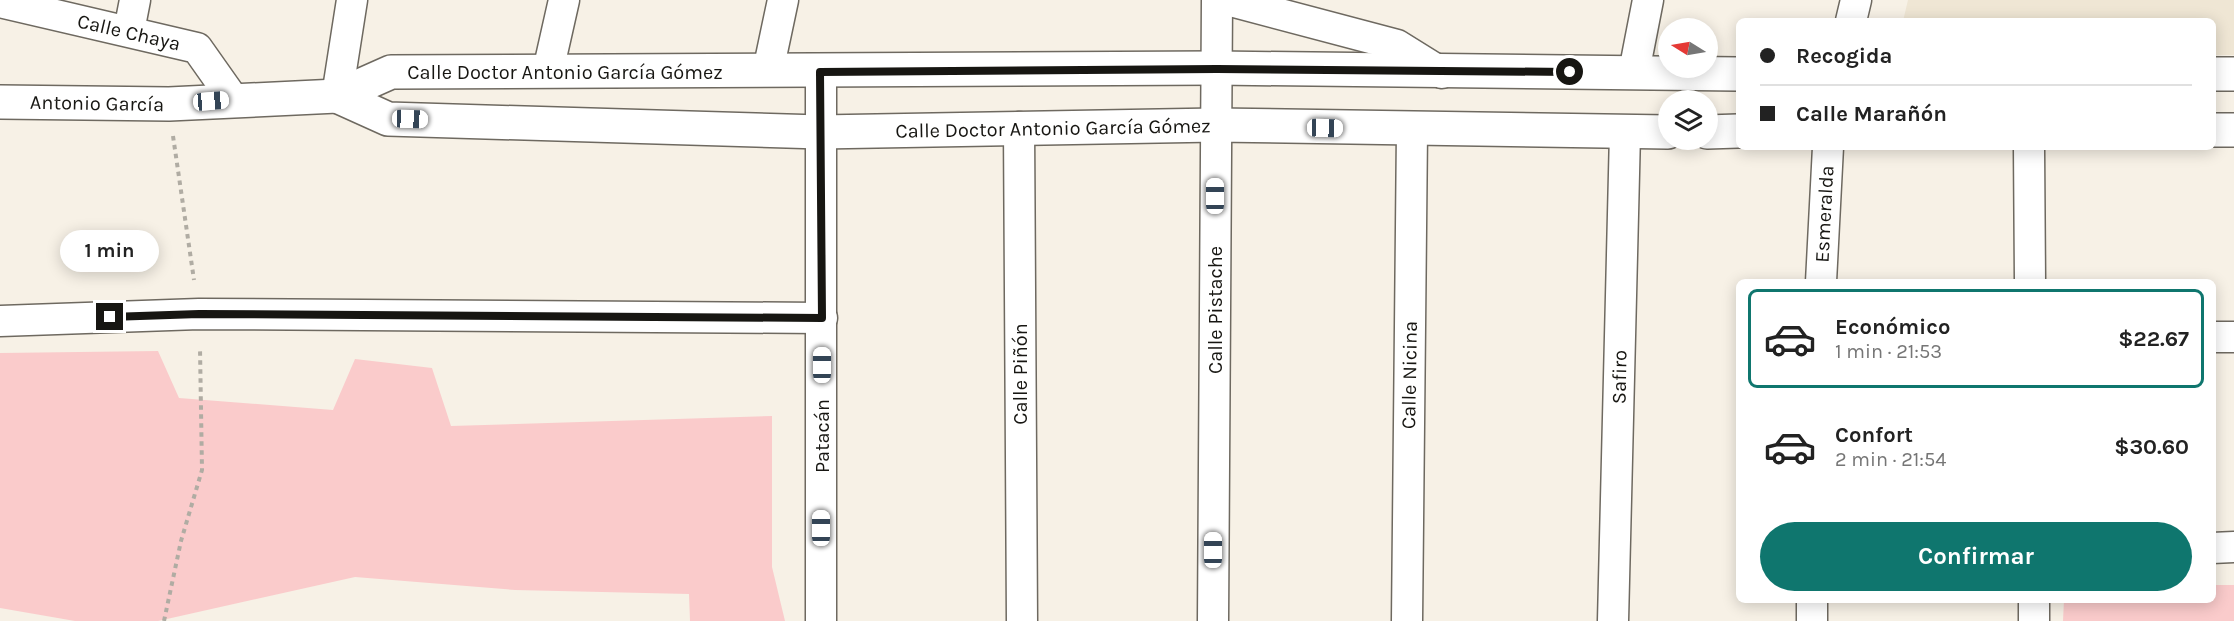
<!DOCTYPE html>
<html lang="es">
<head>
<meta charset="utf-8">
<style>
	:root { --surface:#fff; --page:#f2f2f2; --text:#222; --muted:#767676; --line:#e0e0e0; --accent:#0f766e }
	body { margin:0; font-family:Karla,sans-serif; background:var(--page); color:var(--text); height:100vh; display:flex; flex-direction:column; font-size:22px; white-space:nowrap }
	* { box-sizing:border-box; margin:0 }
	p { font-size:20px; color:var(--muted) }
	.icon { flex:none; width:33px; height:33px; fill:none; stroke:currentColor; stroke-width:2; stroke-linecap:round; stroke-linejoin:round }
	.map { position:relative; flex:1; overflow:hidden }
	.side { position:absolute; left:1736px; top:279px; width:480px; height:324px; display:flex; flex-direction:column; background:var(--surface); border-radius:9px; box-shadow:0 3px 15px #0003 }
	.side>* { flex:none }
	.banner { position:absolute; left:1736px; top:18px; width:480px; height:132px; border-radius:9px; box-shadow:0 3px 15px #0003; display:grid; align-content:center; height:132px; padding:0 24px; background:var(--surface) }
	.needle { width:39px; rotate:281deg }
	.tools { position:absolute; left:1658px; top:18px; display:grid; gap:12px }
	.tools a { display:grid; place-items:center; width:60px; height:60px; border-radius:50%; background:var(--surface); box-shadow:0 3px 15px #0003; font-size:30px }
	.end { position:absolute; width:27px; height:27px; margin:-14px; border:8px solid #171612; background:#fff; box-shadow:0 0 0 3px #fff }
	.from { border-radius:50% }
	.bubble { position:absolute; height:42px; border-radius:21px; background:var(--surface); box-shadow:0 3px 15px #0003; font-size:20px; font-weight:700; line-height:42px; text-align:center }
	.car { position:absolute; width:18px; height:36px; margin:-18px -9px; border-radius:8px; box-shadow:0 0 4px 2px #0007; background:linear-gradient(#fff 24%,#345 0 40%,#fff 0 76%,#345 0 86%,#fff 0) }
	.banner b { display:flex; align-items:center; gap:21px; height:57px; font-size:22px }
	.banner b+b { border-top:2px solid var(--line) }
	.banner i { width:15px; height:15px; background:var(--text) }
	ul { padding:10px 0 0; list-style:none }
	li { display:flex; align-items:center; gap:18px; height:99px; margin:0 12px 9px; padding:0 12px; border:3px solid transparent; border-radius:9px }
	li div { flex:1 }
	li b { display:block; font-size:22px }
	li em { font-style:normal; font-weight:700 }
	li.selected { border-color:var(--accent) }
	li>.icon { width:54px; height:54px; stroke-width:1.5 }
	.cta { display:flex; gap:12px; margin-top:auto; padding:12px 24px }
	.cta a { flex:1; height:69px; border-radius:36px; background:var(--accent); color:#fff; font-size:24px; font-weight:700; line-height:69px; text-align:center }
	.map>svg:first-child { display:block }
</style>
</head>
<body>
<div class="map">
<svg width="2234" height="621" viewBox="0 0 2234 621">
	<rect width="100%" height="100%" fill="#f7f1e6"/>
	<polygon fill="#efe6d4" points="1908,0 2234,0 2234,55 2213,55 2212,21 1903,21"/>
	<g fill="#facbcb">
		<polygon points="158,351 179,398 333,410 355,359 432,368 451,426 772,416 772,567 785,621 690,621 689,594 515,590 355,577 158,621 75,621 0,608 0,353"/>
		<polygon points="2213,585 2234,585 2234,621 2063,621 2064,600 2212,600"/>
	</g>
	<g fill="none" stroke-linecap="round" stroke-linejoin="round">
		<defs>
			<g id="minor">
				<polyline points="1227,0 1397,45 1442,73"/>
				<polyline points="0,2 197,48 233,99"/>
				<polyline points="1851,21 1856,0"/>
				<polyline points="129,31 135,0"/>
				<polyline points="548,71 564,0"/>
				<polyline points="768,71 783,0"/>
				<polyline points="821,72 821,621"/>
				<polyline points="1634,72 1648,0"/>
				<polyline points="337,96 352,0"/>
				<polyline points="1019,127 1022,621"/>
				<polyline points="2029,147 2030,282"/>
				<polyline points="1821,282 1828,147"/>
				<polyline points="0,321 199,314 822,318"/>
				<polyline points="2212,337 2234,337"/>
				<polyline points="2212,548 2234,547"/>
				<polyline points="1213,621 1217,0"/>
				<polyline points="1407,621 1412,130"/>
				<polyline points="1613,621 1625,133"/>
				<polyline points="1812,621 1812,600"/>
				<polyline points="2034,621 2034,600"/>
			</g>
			<g id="tertiary">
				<polyline points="2212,74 2234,74"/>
				<polyline points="337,96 388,119 820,132 1216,125 1668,132"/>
				<polyline points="0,102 169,104 337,96 391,72 1217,68 1738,74"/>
				<polyline points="2212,130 2234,130"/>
				<polyline points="1707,132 1738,131"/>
			</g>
		</defs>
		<use href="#minor" stroke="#6e6960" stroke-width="33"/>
		<use href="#tertiary" stroke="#6e6960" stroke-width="36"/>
		<g stroke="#b0aca3" stroke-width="4" stroke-dasharray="4.5 4.5" stroke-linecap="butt">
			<polyline points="173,136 194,280"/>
			<polyline points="164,621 181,541 202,470 200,348"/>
		</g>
		<use href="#minor" stroke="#fff" stroke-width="30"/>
		<use href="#tertiary" stroke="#fff" stroke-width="33"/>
	</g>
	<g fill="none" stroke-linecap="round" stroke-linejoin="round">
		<polyline stroke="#171612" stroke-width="8" points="110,317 199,314 822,318 820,72 1217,69 1570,72"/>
	</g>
	<g text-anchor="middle" stroke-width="4.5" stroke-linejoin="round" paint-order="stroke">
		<g font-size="20" fill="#171612" stroke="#fff">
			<text transform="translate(129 32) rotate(13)" y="7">Calle Chaya</text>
			<text x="565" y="79">Calle Doctor Antonio García Gómez</text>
			<text transform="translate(97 103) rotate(1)" y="7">Antonio García</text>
			<text transform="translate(1053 128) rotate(-1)" y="7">Calle Doctor Antonio García Gómez</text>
			<text transform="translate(1824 214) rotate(-87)" y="7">Esmeralda</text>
			<text transform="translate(1215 310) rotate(-90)" y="7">Calle Pistache</text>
			<text transform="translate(1020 374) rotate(-90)" y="7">Calle Piñón</text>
			<text transform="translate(1409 375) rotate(-89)" y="7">Calle Nicina</text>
			<text transform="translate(1619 377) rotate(-89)" y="7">Safiro</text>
			<text transform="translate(822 436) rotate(-90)" y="7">Patacán</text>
		</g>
	</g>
</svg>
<div class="tools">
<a><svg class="needle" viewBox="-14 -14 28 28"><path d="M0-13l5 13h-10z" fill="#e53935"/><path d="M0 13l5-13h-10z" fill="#767676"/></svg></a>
<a><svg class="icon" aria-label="layers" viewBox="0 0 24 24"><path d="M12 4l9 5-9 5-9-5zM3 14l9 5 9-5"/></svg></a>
</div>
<i class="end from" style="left:1570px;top:72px"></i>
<i class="end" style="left:110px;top:317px"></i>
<div class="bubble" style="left:60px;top:230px;width:99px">1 min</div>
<i class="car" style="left:211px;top:101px;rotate:85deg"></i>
<i class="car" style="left:410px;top:119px;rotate:92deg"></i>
<i class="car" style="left:1325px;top:128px;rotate:91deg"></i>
<i class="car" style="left:1215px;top:196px;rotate:0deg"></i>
<i class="car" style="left:822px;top:365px;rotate:0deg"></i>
<i class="car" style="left:821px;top:528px;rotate:0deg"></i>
<i class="car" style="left:1213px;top:550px;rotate:0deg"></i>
<div class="banner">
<b><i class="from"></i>Recogida</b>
<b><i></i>Calle Marañón</b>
</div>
<section class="side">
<ul>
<li class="selected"><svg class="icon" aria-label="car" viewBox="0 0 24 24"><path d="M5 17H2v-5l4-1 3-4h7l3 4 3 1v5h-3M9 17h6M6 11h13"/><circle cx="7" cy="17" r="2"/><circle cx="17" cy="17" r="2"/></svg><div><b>Económico</b><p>1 min · 21:53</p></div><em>$22.67</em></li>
<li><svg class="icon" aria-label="car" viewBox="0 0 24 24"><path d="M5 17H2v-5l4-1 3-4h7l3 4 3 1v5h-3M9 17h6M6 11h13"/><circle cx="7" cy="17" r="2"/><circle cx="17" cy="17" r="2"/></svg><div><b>Confort</b><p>2 min · 21:54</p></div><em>$30.60</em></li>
</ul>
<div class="cta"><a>Confirmar</a></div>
</section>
</div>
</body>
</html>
